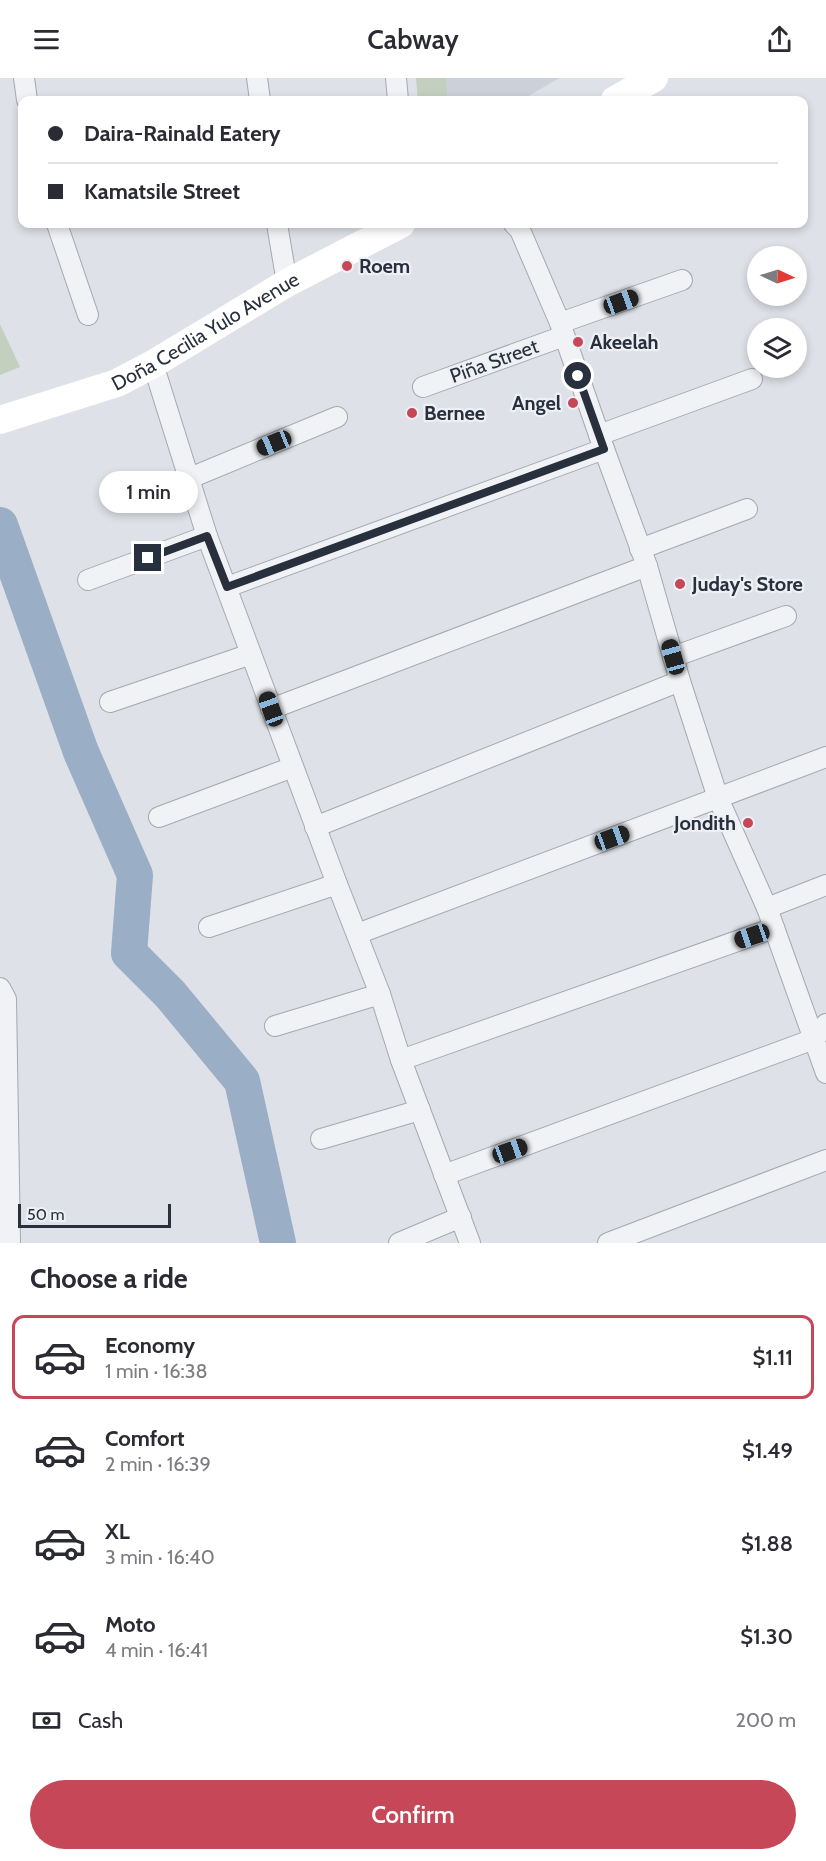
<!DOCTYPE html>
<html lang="en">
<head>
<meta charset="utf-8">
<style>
	:root { --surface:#fff; --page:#f2f2f3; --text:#2b2b33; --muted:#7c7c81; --line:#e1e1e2; --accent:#c64858 }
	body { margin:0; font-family:Cabin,sans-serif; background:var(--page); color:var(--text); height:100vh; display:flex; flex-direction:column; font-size:22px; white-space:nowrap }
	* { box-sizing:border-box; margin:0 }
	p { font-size:20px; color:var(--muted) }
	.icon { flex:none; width:33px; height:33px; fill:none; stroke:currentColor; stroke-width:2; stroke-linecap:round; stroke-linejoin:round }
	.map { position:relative; height:1165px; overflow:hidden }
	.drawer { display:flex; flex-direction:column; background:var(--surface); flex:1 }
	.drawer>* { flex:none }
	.hud { position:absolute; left:18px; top:18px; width:790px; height:132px; border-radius:12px; box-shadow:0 3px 9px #0003; display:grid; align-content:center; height:132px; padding:0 30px; background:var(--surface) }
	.needle { width:39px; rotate:94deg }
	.tools { position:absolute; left:747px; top:168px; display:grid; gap:12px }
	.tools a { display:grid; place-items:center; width:60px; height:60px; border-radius:50%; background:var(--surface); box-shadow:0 3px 9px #0003; font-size:30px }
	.scale { position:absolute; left:18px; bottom:15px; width:153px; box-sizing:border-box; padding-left:6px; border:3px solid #282f3d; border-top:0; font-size:16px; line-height:21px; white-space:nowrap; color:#282f3d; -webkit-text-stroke:4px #edf0f4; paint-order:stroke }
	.end { position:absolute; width:27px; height:27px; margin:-14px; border:8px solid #282f3d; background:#fff; box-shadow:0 0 0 3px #fff }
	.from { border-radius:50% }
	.bubble { position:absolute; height:42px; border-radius:21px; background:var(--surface); box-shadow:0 3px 9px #0003; font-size:20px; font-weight:600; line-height:42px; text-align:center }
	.car { position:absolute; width:18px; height:36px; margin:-18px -9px; border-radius:8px; box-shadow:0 0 4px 2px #0007; background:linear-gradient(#222 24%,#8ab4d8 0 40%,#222 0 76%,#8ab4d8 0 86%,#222 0) }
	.hud b { display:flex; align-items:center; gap:21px; height:57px; font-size:22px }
	.hud b+b { border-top:2px solid var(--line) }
	.hud i { width:15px; height:15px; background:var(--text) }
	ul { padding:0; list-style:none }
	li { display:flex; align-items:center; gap:18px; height:84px; margin:0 12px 9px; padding:0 18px; border:3px solid transparent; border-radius:12px }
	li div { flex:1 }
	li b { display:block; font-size:22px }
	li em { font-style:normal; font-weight:600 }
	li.current { border-color:var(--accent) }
	li>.icon { width:54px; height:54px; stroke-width:1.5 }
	h2 { padding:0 30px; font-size:27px; line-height:72px }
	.pay { display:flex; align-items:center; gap:15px; height:66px; padding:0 30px; font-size:22px }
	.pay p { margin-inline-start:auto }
	.button { display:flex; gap:12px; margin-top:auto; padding:12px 30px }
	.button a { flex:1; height:69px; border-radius:36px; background:var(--accent); color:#fff; font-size:24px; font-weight:600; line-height:69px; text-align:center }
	header { display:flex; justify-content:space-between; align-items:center; height:78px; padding:0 30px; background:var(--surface); font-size:27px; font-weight:600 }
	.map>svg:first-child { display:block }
</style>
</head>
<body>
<header><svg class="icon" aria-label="menu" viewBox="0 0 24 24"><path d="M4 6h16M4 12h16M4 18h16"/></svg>Cabway<svg class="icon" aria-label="share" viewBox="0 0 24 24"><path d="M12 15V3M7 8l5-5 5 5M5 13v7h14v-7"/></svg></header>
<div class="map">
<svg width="826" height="1165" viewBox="0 0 826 1165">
	<rect width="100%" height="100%" fill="#dee1e7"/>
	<polygon fill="#ccd0d9" points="446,0 559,0 522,22 448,22"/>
	<g fill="#c3d0bf">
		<polygon points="416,0 446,0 448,22 418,22"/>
		<polygon points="0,246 20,289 0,297"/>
	</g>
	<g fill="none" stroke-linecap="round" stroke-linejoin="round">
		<polyline stroke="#9aaec5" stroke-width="36" points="0,447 81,674 135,797 129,875 170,916 242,1003 278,1165"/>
		<defs>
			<g id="minor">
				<polyline points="24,0 27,22"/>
				<polyline points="257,0 260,22"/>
				<polyline points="396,0 398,22"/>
				<polyline points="57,146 88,237"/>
				<polyline points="277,146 287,205"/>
				<polyline points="514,146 520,152 560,245 604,371 647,488 680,603 718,720 767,830 826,995"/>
				<polyline points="560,245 682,202"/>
				<polyline points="153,286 207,458 337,806 380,916 401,982 470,1165"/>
				<polyline points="423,309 564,258"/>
				<polyline points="599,357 752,301"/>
				<polyline points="190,400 337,339"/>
				<polyline points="640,471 747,431"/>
				<polyline points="88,502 207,458"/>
				<polyline points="227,509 604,371"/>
				<polyline points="673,579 786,538"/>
				<polyline points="110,624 251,576"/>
				<polyline points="271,631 647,488"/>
				<polyline points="159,739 293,689"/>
				<polyline points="315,749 680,603"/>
				<polyline points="767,830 826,807"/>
				<polyline points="209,849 337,806"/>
				<polyline points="357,856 826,679"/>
				<polyline points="0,910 6,921 10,1165"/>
				<polyline points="275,948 380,916"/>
				<polyline points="401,982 774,850"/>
				<polyline points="321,1061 420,1032"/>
				<polyline points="444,1097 814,961 826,946"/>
				<polyline points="399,1165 461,1139"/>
				<polyline points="608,1165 826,1082"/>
			</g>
		</defs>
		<use href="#minor" stroke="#a4a8b1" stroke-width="22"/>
		<use href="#minor" stroke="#f0f2f5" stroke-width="20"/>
		<g stroke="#fff" stroke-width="28">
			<polyline points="615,22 654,0"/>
			<path id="s1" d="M0,342L117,305L153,286L287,205L401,146"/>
		</g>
	</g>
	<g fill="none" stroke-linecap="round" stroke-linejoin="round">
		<polyline stroke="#282f3d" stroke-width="8" points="148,480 207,458 227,509 604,371 578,298"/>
	</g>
	<g fill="#c64858" stroke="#edf0f4" stroke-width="2">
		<circle cx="347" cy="188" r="6"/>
		<circle cx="578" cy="264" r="6"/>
		<circle cx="573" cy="325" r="6"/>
		<circle cx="412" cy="335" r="6"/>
		<circle cx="680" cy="506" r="6"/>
		<circle cx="748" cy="745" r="6"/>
	</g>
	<g text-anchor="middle" stroke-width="4.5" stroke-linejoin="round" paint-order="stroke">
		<g font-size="20" font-weight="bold" fill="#282f3d" stroke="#edf0f4" text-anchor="start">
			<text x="359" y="195">Roem</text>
			<text x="590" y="271">Akeelah</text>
			<text x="561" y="332" text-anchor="end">Angel</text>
			<text x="424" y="342">Bernee</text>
			<text x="692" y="513">Juday's Store</text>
			<text x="736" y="752" text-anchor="end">Jondith</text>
		</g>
		<g font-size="20" fill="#282f3d" stroke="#edf0f4">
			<text dy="7" stroke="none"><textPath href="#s1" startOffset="225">Doña Cecilia Yulo Avenue</textPath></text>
			<text transform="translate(494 283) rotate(-20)" y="7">Piña Street</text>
		</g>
	</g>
</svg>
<div class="tools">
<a><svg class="needle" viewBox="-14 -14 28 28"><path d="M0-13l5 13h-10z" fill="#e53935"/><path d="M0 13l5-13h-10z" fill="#7c7c81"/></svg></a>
<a><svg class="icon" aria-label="layers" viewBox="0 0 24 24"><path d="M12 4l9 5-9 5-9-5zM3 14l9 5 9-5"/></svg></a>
</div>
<div class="scale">50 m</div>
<i class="end from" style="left:578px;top:298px"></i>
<i class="end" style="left:148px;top:480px"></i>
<div class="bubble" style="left:99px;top:393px;width:99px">1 min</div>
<i class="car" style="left:621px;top:224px;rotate:70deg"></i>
<i class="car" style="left:274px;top:365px;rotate:248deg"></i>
<i class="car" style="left:673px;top:579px;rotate:344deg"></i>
<i class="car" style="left:271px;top:631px;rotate:340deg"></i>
<i class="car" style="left:612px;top:760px;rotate:70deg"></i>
<i class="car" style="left:752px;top:858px;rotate:251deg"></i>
<i class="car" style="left:510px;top:1073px;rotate:70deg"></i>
<div class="hud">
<b><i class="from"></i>Daira-Rainald Eatery</b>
<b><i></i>Kamatsile Street</b>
</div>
</div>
<section class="drawer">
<h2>Choose a ride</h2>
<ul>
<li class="current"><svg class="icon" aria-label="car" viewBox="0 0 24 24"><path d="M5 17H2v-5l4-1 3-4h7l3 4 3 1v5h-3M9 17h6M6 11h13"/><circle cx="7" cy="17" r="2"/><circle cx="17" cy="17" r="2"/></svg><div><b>Economy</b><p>1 min · 16:38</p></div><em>$1.11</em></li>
<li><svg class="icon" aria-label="car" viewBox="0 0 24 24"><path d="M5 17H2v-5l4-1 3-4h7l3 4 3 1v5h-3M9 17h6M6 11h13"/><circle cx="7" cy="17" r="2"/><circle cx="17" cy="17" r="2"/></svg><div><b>Comfort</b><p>2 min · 16:39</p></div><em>$1.49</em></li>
<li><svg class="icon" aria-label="car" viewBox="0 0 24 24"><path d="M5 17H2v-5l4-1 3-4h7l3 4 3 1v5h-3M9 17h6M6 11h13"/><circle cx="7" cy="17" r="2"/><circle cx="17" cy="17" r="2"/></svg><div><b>XL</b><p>3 min · 16:40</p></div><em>$1.88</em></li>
<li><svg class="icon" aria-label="car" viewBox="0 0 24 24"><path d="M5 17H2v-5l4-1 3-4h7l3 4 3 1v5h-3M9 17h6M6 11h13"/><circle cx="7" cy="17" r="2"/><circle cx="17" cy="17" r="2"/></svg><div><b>Moto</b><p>4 min · 16:41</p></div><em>$1.30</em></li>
</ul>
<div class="pay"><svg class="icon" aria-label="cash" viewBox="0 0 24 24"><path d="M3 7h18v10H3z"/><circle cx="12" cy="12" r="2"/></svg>Cash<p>200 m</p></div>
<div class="button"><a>Confirm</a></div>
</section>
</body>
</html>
